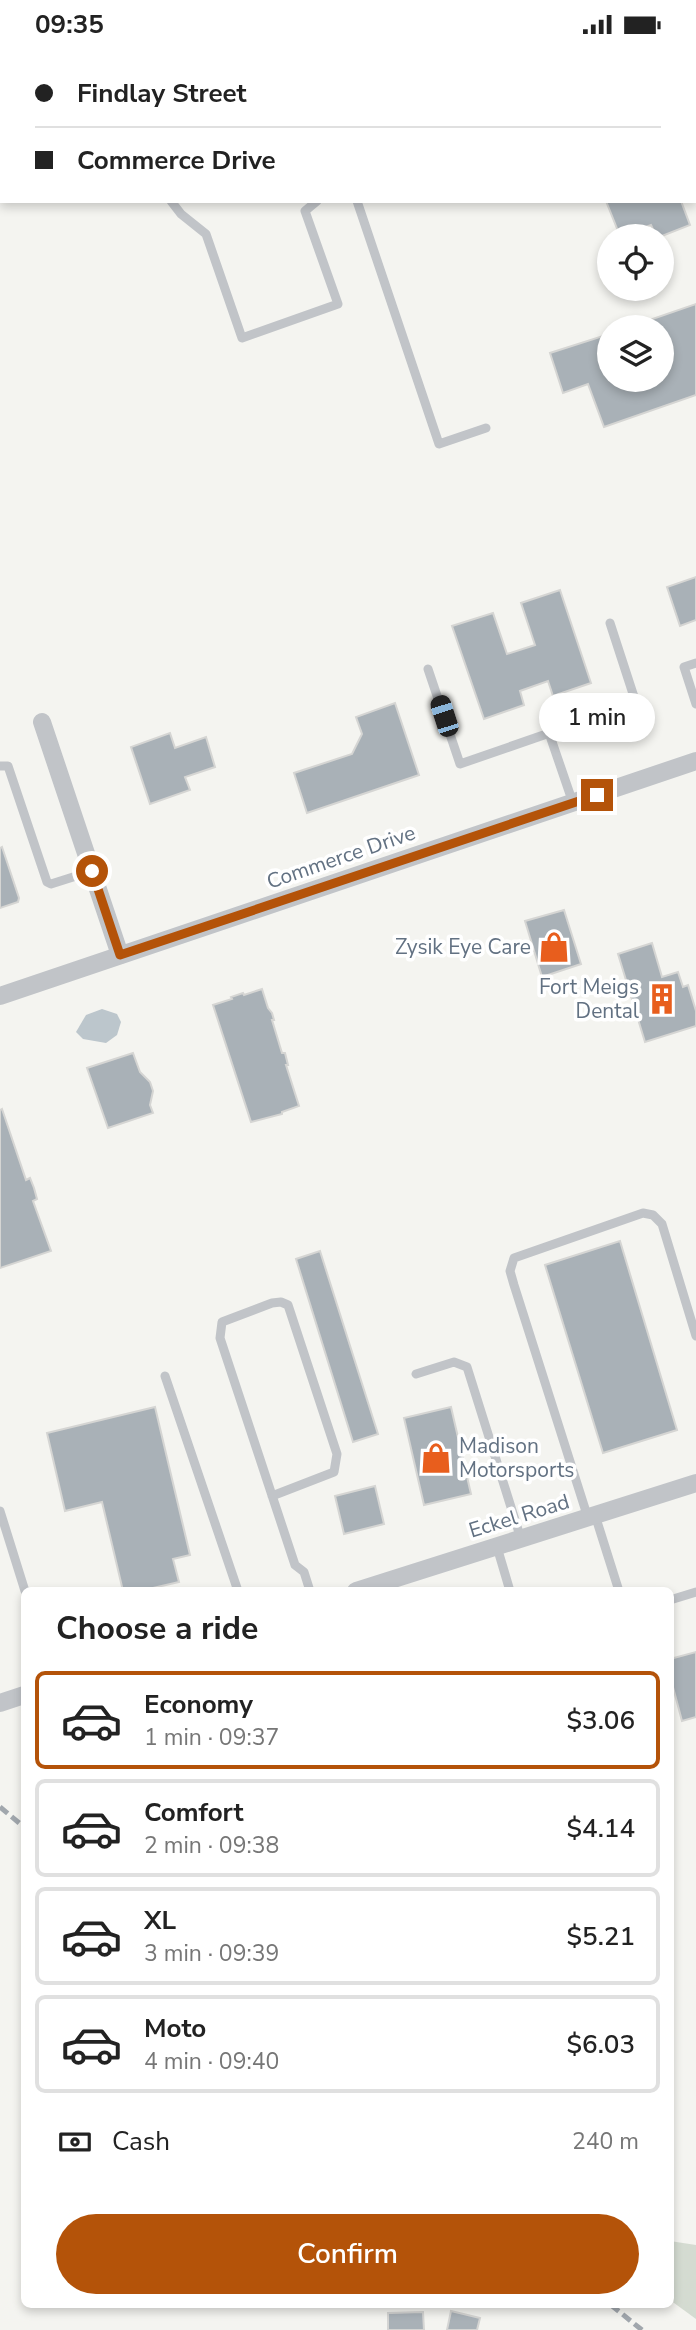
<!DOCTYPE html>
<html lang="en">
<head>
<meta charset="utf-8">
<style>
	:root { --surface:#fff; --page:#f6f6f6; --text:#222; --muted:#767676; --line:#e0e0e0; --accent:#b45309 }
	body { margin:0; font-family:"Nunito Sans",sans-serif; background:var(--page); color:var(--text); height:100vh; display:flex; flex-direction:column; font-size:26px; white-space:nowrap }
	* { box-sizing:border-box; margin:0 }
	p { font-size:23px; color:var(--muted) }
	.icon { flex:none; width:38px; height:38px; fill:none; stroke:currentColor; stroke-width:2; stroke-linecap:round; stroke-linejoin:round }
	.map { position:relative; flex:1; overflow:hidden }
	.side { position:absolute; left:21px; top:1538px; width:653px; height:721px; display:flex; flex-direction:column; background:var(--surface); border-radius:10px; box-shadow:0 4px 10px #0003 }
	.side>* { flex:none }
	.hud { position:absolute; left:0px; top:0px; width:696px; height:154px; box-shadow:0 4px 10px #0003; display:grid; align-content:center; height:154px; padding:0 35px; background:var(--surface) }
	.buttons { position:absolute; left:597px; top:175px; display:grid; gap:14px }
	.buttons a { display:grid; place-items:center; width:77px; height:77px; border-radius:50%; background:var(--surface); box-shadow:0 4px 10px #0003; font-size:35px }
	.end { position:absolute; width:32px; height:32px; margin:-16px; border:9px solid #b45309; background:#fff; box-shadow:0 0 0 4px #fff }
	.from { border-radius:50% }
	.bubble { position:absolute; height:49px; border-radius:24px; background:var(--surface); box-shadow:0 4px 10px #0003; font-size:23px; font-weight:600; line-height:49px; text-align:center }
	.car { position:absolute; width:21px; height:42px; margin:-21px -10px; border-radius:9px; box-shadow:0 0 5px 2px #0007; background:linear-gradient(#222 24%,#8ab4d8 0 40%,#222 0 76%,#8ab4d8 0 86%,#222 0) }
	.hud b { display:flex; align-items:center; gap:24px; height:66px; font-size:26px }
	.hud b+b { border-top:2px solid var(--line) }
	.hud i { width:18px; height:18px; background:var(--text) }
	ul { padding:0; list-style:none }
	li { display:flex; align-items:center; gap:21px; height:98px; margin:0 14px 10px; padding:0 21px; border:4px solid var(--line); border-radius:10px }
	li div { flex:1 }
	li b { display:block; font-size:26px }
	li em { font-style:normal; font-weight:600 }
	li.current { border-color:var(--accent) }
	li>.icon { width:63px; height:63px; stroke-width:1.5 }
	h2 { padding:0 35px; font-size:32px; line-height:84px }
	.pay { display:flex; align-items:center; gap:18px; height:77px; padding:0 35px; font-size:26px }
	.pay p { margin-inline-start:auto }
	.primary-button { display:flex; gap:14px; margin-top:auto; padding:14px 35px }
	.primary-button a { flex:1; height:80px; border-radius:42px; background:var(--accent); color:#fff; font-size:28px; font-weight:600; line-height:80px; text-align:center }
	.status { display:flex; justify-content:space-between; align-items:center; height:49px; padding:0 35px; background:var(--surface); direction:ltr }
	.status svg { height:19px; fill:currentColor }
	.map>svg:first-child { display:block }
</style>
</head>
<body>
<div class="status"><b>09:35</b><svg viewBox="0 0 49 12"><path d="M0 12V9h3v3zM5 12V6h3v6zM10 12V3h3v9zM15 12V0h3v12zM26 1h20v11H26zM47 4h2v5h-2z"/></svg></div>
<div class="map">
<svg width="696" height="2281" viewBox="0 0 696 2281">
	<rect width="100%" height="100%" fill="#f4f4f0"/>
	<polygon fill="#d4dbd1" points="670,2192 696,2196 696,2270 670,2251"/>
	<polygon fill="#bcc6cc" points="102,960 117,965 121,973 117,986 106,994 83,990 76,983 86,966"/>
	<g fill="#a9b1b7" stroke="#d5d5d3" stroke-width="2">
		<polygon points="606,152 681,152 690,176 662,187 656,187 651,176 620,187"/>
		<polygon points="696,255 696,346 604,378 588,335 563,344 550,304 609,285 609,331 662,331 662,278 635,278 635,276"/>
		<polygon points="696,528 696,571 680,577 667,538"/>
		<polygon points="560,541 591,634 553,647 548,632 520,642 524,656 484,670 452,577 493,564 507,605 535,596 521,554"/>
		<polygon points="395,654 419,726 307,764 294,724 352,705 362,685 356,668"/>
		<polygon points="170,684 175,699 206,688 215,718 185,728 190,741 150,755 131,698"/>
		<polygon points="2,798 19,849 18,853 0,859 0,799"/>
		<polygon points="564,861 581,915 542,928 525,872"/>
		<polygon points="652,894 662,928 678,923 683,938 688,936 696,962 696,977 645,993 618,905"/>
		<polygon points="262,940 268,959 272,964 274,971 272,971 282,1004 285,1004 288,1016 286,1016 299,1057 282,1063 282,1065 251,1073 213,956 232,950 231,948 243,944 244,946"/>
		<polygon points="133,1004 140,1023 150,1033 153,1042 150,1056 153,1064 108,1079 87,1019"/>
		<polygon points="2,1060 26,1131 30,1129 34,1139 37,1150 33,1152 51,1202 0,1219 0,1061"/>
		<polygon points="620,1192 677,1381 603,1404 545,1216"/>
		<polygon points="320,1202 378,1385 353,1393 296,1210"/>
		<polygon points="155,1358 190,1506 173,1510 179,1533 140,1542 123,1542 102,1453 65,1462 47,1384"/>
		<polygon points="451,1358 471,1445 424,1456 404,1369"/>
		<polygon points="375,1437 384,1475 344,1485 335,1447"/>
		<polygon points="696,1603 696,1668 682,1672 670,1627 670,1610"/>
		<polygon points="451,2262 480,2269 477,2281 447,2281"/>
		<polygon points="423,2263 424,2281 388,2281 388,2264"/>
	</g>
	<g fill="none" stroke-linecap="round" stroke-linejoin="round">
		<g stroke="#c1c4c8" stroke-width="9">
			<polyline points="146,0 146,2"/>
			<polyline points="289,0 289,2"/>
			<polyline points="344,2 345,0"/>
			<polyline points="171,152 181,165 206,185 242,289 338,255 305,162 317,152"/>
			<polyline points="357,152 439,395 486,379"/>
			<polyline points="696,614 684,618 696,655"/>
			<polyline points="428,620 460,715 636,654 610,574"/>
			<polyline points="549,684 573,754"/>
			<polyline points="0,717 8,717 47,833 51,835 92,822"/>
			<polyline points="416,1325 454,1313 467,1318 521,1490"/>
			<polyline points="165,1327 238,1542"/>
			<polyline points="272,1447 334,1423 337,1405 288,1256 281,1253 272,1254 222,1273 220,1289 295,1516 304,1523 310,1542"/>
			<polyline points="0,1462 25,1542"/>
			<polyline points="595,1466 619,1542"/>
			<polyline points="588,1469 514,1236 510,1222 514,1209 643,1164 653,1166 662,1175 696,1287"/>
			<polyline points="497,1498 510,1542"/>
			<polyline points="670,1551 696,1543"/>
		</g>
		<g stroke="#c1c4c8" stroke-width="18">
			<polyline points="42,673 120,906"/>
			<polyline points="0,947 696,712"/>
			<polyline points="356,1542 696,1434"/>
			<polyline points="0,1654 24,1646"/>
		</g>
		<g stroke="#a1a7ad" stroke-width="5" stroke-dasharray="10 5" stroke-linecap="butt">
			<polyline points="0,1758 24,1778"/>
			<polyline points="611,2256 642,2281"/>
		</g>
	</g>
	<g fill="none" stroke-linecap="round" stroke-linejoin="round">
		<polyline stroke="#b45309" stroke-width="9" points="92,822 120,906 597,746"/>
	</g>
	<defs>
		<symbol id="shop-bare" viewBox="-9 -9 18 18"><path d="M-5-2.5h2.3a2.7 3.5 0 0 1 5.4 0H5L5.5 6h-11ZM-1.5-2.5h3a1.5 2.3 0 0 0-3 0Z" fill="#e85e1d" stroke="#fff" stroke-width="2.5" paint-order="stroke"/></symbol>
		<symbol id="building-bare" viewBox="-9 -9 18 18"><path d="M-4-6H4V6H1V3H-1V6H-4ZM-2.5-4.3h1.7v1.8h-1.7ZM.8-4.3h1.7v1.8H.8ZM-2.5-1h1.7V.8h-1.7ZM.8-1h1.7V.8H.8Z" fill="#e85e1d" stroke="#fff" stroke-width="2.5" paint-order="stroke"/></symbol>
	</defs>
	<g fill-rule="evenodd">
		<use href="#shop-bare" x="532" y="876" width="44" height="44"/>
		<use href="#building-bare" x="640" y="928" width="44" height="44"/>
		<use href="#shop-bare" x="414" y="1387" width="44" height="44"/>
	</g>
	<g text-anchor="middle" stroke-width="7" stroke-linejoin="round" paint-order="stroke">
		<g font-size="21" fill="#627182" stroke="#fff">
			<text transform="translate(341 808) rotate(-19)" y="7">Commerce Drive</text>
			<text transform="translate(519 1467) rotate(-17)" y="7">Eckel Road</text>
		</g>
		<g font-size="21" fill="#627182" stroke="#fff" text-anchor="end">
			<text x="531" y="905">Zysik Eye Care</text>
			<text x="639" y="945">Fort Meigs<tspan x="639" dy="24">Dental</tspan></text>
			<text x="459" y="1404" text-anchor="start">Madison<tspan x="459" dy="24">Motorsports</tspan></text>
		</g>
	</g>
</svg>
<div class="buttons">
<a><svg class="icon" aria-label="locate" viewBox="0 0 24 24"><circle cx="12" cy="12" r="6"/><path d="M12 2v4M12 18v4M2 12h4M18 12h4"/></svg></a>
<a><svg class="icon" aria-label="layers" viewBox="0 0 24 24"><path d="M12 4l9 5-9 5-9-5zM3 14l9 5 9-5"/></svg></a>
</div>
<i class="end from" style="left:92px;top:822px"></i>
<i class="end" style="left:597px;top:746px"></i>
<div class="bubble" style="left:539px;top:644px;width:116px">1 min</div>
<i class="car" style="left:444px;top:667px;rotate:342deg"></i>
<div class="hud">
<b><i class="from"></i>Findlay Street</b>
<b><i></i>Commerce Drive</b>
</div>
<section class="side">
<h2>Choose a ride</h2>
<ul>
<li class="current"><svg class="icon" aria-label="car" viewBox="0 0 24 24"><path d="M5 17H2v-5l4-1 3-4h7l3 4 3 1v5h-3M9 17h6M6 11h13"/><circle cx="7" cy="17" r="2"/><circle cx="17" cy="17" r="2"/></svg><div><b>Economy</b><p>1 min · 09:37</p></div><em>$3.06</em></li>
<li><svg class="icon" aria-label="car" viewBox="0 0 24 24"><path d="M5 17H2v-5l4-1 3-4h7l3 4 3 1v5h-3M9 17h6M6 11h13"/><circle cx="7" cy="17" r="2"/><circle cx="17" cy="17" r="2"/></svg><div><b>Comfort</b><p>2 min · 09:38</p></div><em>$4.14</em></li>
<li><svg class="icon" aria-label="car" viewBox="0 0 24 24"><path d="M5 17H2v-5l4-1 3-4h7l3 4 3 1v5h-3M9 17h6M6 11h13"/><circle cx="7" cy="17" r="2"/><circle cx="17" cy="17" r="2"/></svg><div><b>XL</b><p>3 min · 09:39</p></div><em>$5.21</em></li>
<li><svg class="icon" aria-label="car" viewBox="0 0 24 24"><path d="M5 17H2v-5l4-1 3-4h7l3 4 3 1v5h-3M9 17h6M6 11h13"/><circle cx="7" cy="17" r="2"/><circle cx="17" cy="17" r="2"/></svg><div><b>Moto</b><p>4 min · 09:40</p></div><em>$6.03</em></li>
</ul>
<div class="pay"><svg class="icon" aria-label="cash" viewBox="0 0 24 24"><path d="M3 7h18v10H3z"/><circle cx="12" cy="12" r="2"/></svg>Cash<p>240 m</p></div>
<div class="primary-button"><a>Confirm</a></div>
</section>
</div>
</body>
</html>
